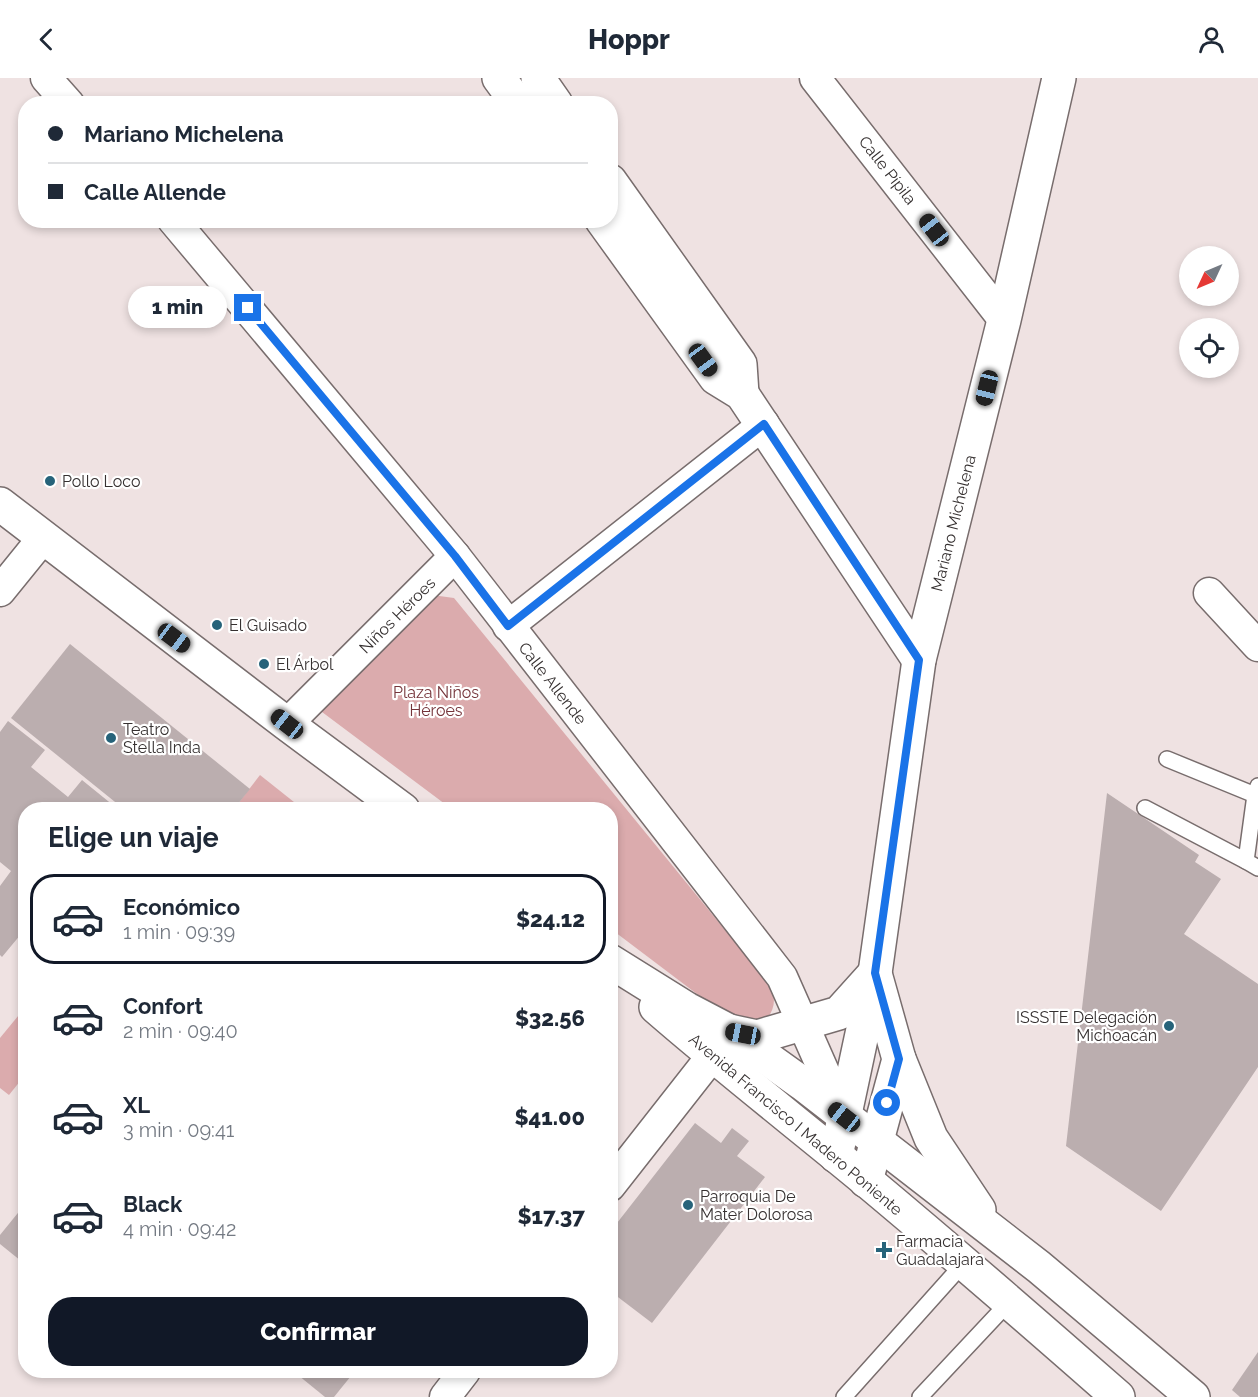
<!DOCTYPE html>
<html lang="es">
<head>
<meta charset="utf-8">
<style>
	:root { --surface:#fff; --page:#f2f2f3; --text:#1f2937; --muted:#747a83; --line:#e0e1e3; --accent:#111827 }
	body { margin:0; font-family:Raleway,sans-serif; background:var(--page); color:var(--text); height:100vh; display:flex; flex-direction:column; font-size:22px; white-space:nowrap }
	* { box-sizing:border-box; margin:0 }
	p { font-size:20px; color:var(--muted) }
	.icon { flex:none; width:33px; height:33px; fill:none; stroke:currentColor; stroke-width:2; stroke-linecap:round; stroke-linejoin:round }
	.map { position:relative; flex:1; overflow:hidden }
	.side { position:absolute; left:18px; top:724px; width:600px; height:576px; display:flex; flex-direction:column; background:var(--surface); border-radius:24px; box-shadow:0 3px 9px #0003 }
	.side>* { flex:none }
	.top-card { position:absolute; left:18px; top:18px; width:600px; height:132px; border-radius:24px; box-shadow:0 3px 9px #0003; display:grid; align-content:center; height:132px; padding:0 30px; background:var(--surface) }
	.needle { width:39px; rotate:226deg }
	.buttons { position:absolute; left:1179px; top:168px; display:grid; gap:12px }
	.buttons a { display:grid; place-items:center; width:60px; height:60px; border-radius:50%; background:var(--surface); box-shadow:0 3px 9px #0003; font-size:30px }
	.end { position:absolute; width:27px; height:27px; margin:-14px; border:8px solid #1a73e8; background:#fff; box-shadow:0 0 0 3px #fff }
	.from { border-radius:50% }
	.bubble { position:absolute; height:42px; border-radius:21px; background:var(--surface); box-shadow:0 3px 9px #0003; font-size:20px; font-weight:800; line-height:42px; text-align:center }
	.car { position:absolute; width:18px; height:36px; margin:-18px -9px; border-radius:8px; box-shadow:0 0 4px 2px #0007; background:linear-gradient(#222 24%,#8ab4d8 0 40%,#222 0 76%,#8ab4d8 0 86%,#222 0) }
	.top-card b { display:flex; align-items:center; gap:21px; height:57px; font-size:22px }
	.top-card b+b { border-top:2px solid var(--line) }
	.top-card i { width:15px; height:15px; background:var(--text) }
	ul { padding:0; list-style:none }
	li { display:flex; align-items:center; gap:18px; height:90px; margin:0 12px 9px; padding:0 18px; border:3px solid transparent; border-radius:24px }
	li div { flex:1 }
	li b { display:block; font-size:22px }
	li em { font-style:normal; font-weight:800 }
	li.current { border-color:var(--accent) }
	li>.icon { width:54px; height:54px; stroke-width:1.5 }
	h2 { padding:0 30px; font-size:27px; line-height:72px }
	.primary-button { display:flex; gap:12px; margin-top:auto; padding:12px 30px }
	.primary-button a { flex:1; height:69px; border-radius:24px; background:var(--accent); color:#fff; font-size:24px; font-weight:800; line-height:69px; text-align:center }
	header { display:flex; justify-content:space-between; align-items:center; height:78px; padding:0 30px; background:var(--surface); font-size:27px; font-weight:800 }
	.map>svg:first-child { display:block }
</style>
</head>
<body>
<header><svg class="icon" aria-label="back" viewBox="0 0 24 24"><path d="M15 5l-7 7 7 7"/></svg>Hoppr<svg class="icon" aria-label="person" viewBox="0 0 24 24"><circle cx="12" cy="8" r="4"/><path d="M4 21q1-7 8-7t8 7"/></svg></header>
<div class="map">
<svg width="1258" height="1319" viewBox="0 0 1258 1319">
	<rect width="100%" height="100%" fill="#efe2e2"/>
	<g fill="#dbabad">
		<path d="M432,517L454,520L769,906C777,920 775,932 765,943L738,947L611,851L610,732H453L318,631Z"/>
		<polygon points="260,697 304,732 233,732"/>
		<polygon points="23,932 26,934 25,997 9,1017 0,1010 0,960"/>
	</g>
	<g fill="#bbaeaf">
		<polygon points="70,566 250,711 233,732 125,732 11,640"/>
		<polygon points="8,643 45,672 31,689 68,719 82,702 119,732 26,732 26,850 2,879 0,877 0,808 11,793 0,784 0,654"/>
		<polygon points="1107,715 1199,777 1195,784 1221,801 1184,856 1258,906 1258,989 1161,1133 1066,1068"/>
		<polygon points="695,1045 721,1065 732,1050 749,1063 737,1078 765,1099 652,1245 610,1213 610,1154"/>
		<polygon points="26,1125 26,1187 0,1166 0,1157"/>
		<polygon points="1258,1274 1258,1319 1240,1319 1232,1312"/>
		<polygon points="293,1293 355,1293 334,1319 325,1319"/>
	</g>
	<g fill="none" stroke-linecap="round" stroke-linejoin="round">
		<defs>
			<g id="service">
				<polyline points="1167,681 1255,717"/>
				<polyline points="1258,708 1255,717 1246,783 1258,790"/>
				<polyline points="1145,730 1246,783"/>
				<polyline points="844,1319 963,1186"/>
				<polyline points="920,1319 1010,1223"/>
			</g>
			<g id="minor">
				<polyline points="46,0 69,26"/>
				<polyline points="815,0 1004,242"/>
				<polyline points="173,142 455,478 782,899 844,1039"/>
				<polyline points="0,513 43,460"/>
				<polyline points="1209,515 1258,568"/>
				<polyline points="508,548 764,346"/>
				<polyline points="287,646 455,478"/>
				<polyline points="610,1108 712,978"/>
				<polyline points="445,1319 465,1293"/>
			</g>
			<g id="tertiary">
				<polyline points="499,0 518,26"/>
				<polyline points="538,0 556,26"/>
				<polyline points="610,103 740,286 742,316"/>
				<polyline points="602,142 716,300 742,316 919,582"/>
				<polyline points="836,1078 875,895 919,582 1004,242 1059,0"/>
				<polyline points="866,1103 899,981 876,899"/>
			</g>
			<g id="primary">
				<polyline points="0,426 287,646 403,732"/>
				<polyline points="610,883 687,931 729,953 803,1006 1039,1189 1193,1319"/>
				<path d="M656,929C725,989 797,1045 867,1103C952,1174 1035,1246 1118,1319"/>
				<polyline points="729,953 757,959 839,935 875,895"/>
				<polyline points="899,981 931,1060 979,1132"/>
			</g>
		</defs>
		<use href="#service" stroke="#786d6d" stroke-width="18"/>
		<use href="#minor" stroke="#786d6d" stroke-width="33"/>
		<use href="#tertiary" stroke="#786d6d" stroke-width="36"/>
		<use href="#primary" stroke="#786d6d" stroke-width="36"/>
		<use href="#service" stroke="#fff" stroke-width="15"/>
		<use href="#minor" stroke="#fff" stroke-width="30"/>
		<use href="#tertiary" stroke="#fff" stroke-width="33"/>
		<use href="#primary" stroke="#fff" stroke-width="33"/>
	</g>
	<g fill="none" stroke-linecap="round" stroke-linejoin="round">
		<polyline stroke="#1a73e8" stroke-width="8" points="248,230 455,478 508,548 764,346 919,582 875,895 899,981 887,1025"/>
	</g>
	<g fill="#26637a" stroke="#fff" stroke-width="2">
		<circle cx="50" cy="403" r="6"/>
		<circle cx="217" cy="547" r="6"/>
		<circle cx="264" cy="586" r="6"/>
		<circle cx="111" cy="660" r="6"/>
		<circle cx="1169" cy="948" r="6"/>
		<circle cx="688" cy="1127" r="6"/>
		<path d="M881 1163h6v6h6v6h-6v6h-6v-6h-6v-6h6z"/>
	</g>
	<g text-anchor="middle" stroke-width="4.5" stroke-linejoin="round" paint-order="stroke">
		<g font-size="16" fill="#363131" stroke="#fff">
			<text transform="translate(888 92) rotate(52)" y="6">Calle Pípila</text>
			<text transform="translate(953 445) rotate(-76)" y="6">Mariano Michelena</text>
			<text transform="translate(397 537) rotate(-45)" y="6">Niños Héroes</text>
			<text transform="translate(553 605) rotate(52)" y="6">Calle Allende</text>
			<text transform="translate(796 1046) rotate(40)" y="6">Avenida Francisco I Madero Poniente</text>
		</g>
		<g font-size="16" fill="#363131" stroke="#fff" text-anchor="start">
			<text x="62" y="409">Pollo Loco</text>
			<text x="229" y="553">El Guisado</text>
			<text x="276" y="592">El Árbol</text>
			<text x="123" y="657">Teatro<tspan x="123" dy="18">Stella Inda</tspan></text>
			<text x="1157" y="945" text-anchor="end">ISSSTE Delegación<tspan x="1157" dy="18">Michoacán</tspan></text>
			<text x="700" y="1124">Parroquia De<tspan x="700" dy="18">Mater Dolorosa</tspan></text>
			<text x="896" y="1169">Farmacia<tspan x="896" dy="18">Guadalajara</tspan></text>
		</g>
		<g font-size="16" fill="#75343a" stroke="#fff">
			<text x="436" y="620">Plaza Niños<tspan x="436" dy="18">Héroes</tspan></text>
		</g>
	</g>
</svg>
<div class="buttons">
<a><svg class="needle" viewBox="-14 -14 28 28"><path d="M0-13l5 13h-10z" fill="#e53935"/><path d="M0 13l5-13h-10z" fill="#747a83"/></svg></a>
<a><svg class="icon" aria-label="locate" viewBox="0 0 24 24"><circle cx="12" cy="12" r="6"/><path d="M12 2v4M12 18v4M2 12h4M18 12h4"/></svg></a>
</div>
<i class="end from" style="left:887px;top:1025px"></i>
<i class="end" style="left:248px;top:230px"></i>
<div class="bubble" style="left:128px;top:208px;width:99px">1 min</div>
<i class="car" style="left:934px;top:152px;rotate:322deg"></i>
<i class="car" style="left:703px;top:282px;rotate:144deg"></i>
<i class="car" style="left:987px;top:310px;rotate:194deg"></i>
<i class="car" style="left:174px;top:560px;rotate:127deg"></i>
<i class="car" style="left:287px;top:646px;rotate:308deg"></i>
<i class="car" style="left:743px;top:956px;rotate:281deg"></i>
<i class="car" style="left:844px;top:1039px;rotate:308deg"></i>
<div class="top-card">
<b><i class="from"></i>Mariano Michelena</b>
<b><i></i>Calle Allende</b>
</div>
<section class="side">
<h2>Elige un viaje</h2>
<ul>
<li class="current"><svg class="icon" aria-label="car" viewBox="0 0 24 24"><path d="M5 17H2v-5l4-1 3-4h7l3 4 3 1v5h-3M9 17h6M6 11h13"/><circle cx="7" cy="17" r="2"/><circle cx="17" cy="17" r="2"/></svg><div><b>Económico</b><p>1 min · 09:39</p></div><em>$24.12</em></li>
<li><svg class="icon" aria-label="car" viewBox="0 0 24 24"><path d="M5 17H2v-5l4-1 3-4h7l3 4 3 1v5h-3M9 17h6M6 11h13"/><circle cx="7" cy="17" r="2"/><circle cx="17" cy="17" r="2"/></svg><div><b>Confort</b><p>2 min · 09:40</p></div><em>$32.56</em></li>
<li><svg class="icon" aria-label="car" viewBox="0 0 24 24"><path d="M5 17H2v-5l4-1 3-4h7l3 4 3 1v5h-3M9 17h6M6 11h13"/><circle cx="7" cy="17" r="2"/><circle cx="17" cy="17" r="2"/></svg><div><b>XL</b><p>3 min · 09:41</p></div><em>$41.00</em></li>
<li><svg class="icon" aria-label="car" viewBox="0 0 24 24"><path d="M5 17H2v-5l4-1 3-4h7l3 4 3 1v5h-3M9 17h6M6 11h13"/><circle cx="7" cy="17" r="2"/><circle cx="17" cy="17" r="2"/></svg><div><b>Black</b><p>4 min · 09:42</p></div><em>$17.37</em></li>
</ul>
<div class="primary-button"><a>Confirmar</a></div>
</section>
</div>
</body>
</html>
